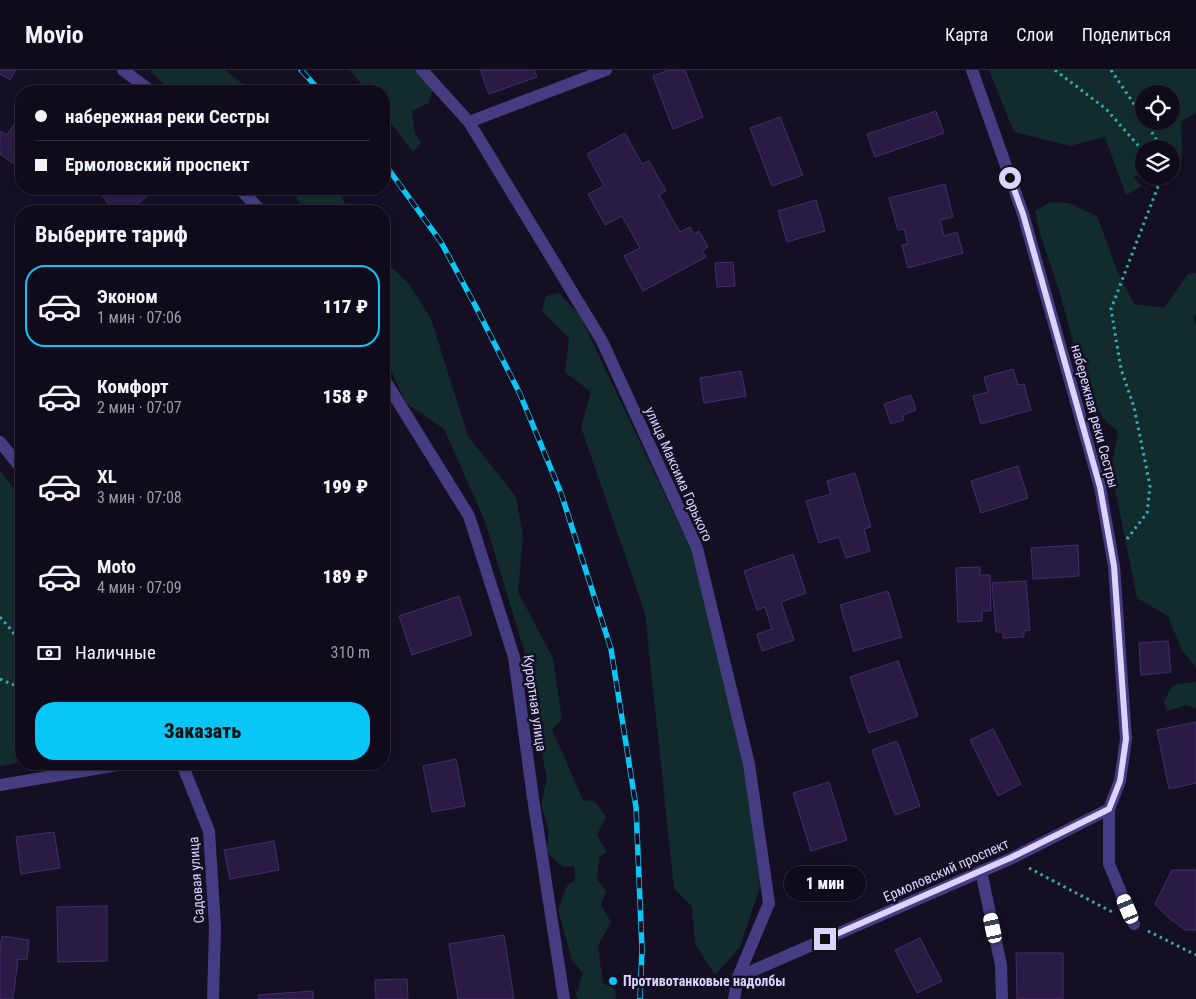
<!DOCTYPE html>
<html lang="ru">
<head>
<meta charset="utf-8">
<style>
	:root { --surface:#100b1b; --page:#191424; --text:#f1f3f6; --muted:#9c9ba3; --line:#302b3a; --accent:#08c6f5 }
	body { margin:0; font-family:"Roboto Condensed",sans-serif; background:var(--page); color:var(--text); height:100vh; display:flex; flex-direction:column; font-size:19px; white-space:nowrap }
	* { box-sizing:border-box; margin:0 }
	p { font-size:16px; color:var(--muted) }
	.icon { flex:none; width:28px; height:28px; fill:none; stroke:currentColor; stroke-width:2; stroke-linecap:round; stroke-linejoin:round }
	.map { position:relative; flex:1; overflow:hidden }
	.panel { position:absolute; left:15px; top:135px; width:375px; height:565px; display:flex; flex-direction:column; background:var(--surface); border-radius:20px; box-shadow:0 1px 4px #0004,0 0 0 1px var(--line) }
	.panel>* { flex:none }
	.hud { position:absolute; left:15px; top:15px; width:375px; height:110px; border-radius:20px; box-shadow:0 1px 4px #0004,0 0 0 1px var(--line); display:grid; align-content:center; height:110px; padding:0 20px; background:var(--surface) }
	.fabs { position:absolute; left:1135px; top:15px; display:grid; gap:10px }
	.fabs a { display:grid; place-items:center; width:45px; height:45px; border-radius:50%; background:var(--surface); box-shadow:0 1px 4px #0004,0 0 0 1px var(--line); font-size:25px }
	.end { position:absolute; width:22px; height:22px; margin:-11px; border:6px solid #dcd3fe; background:#111; box-shadow:0 0 0 2px #111 }
	.from { border-radius:50% }
	.bubble { position:absolute; height:35px; border-radius:18px; background:var(--surface); box-shadow:0 1px 4px #0004,0 0 0 1px var(--line); font-size:16px; font-weight:800; line-height:35px; text-align:center }
	.car { position:absolute; width:15px; height:30px; margin:-15px -8px; border-radius:6px; box-shadow:0 0 4px 1px #0007; background:linear-gradient(#fff 24%,#345 0 40%,#fff 0 76%,#345 0 86%,#fff 0) }
	.hud b { display:flex; align-items:center; gap:18px; height:48px; font-size:19px }
	.hud b+b { border-top:1px solid var(--line) }
	.hud i { width:12px; height:12px; background:var(--text) }
	ul { padding:0; list-style:none }
	li { display:flex; align-items:center; gap:15px; height:82px; margin:0 10px 8px; padding:0 10px; border:2px solid transparent; border-radius:20px }
	li div { flex:1 }
	li b { display:block; font-size:19px }
	li em { font-style:normal; font-weight:800 }
	li.active { border-color:var(--accent) }
	li>.icon { width:45px; height:45px; stroke-width:1.5 }
	h2 { padding:0 20px; font-size:22px; line-height:60px }
	.pay { display:flex; align-items:center; gap:12px; height:55px; padding:0 20px; font-size:19px }
	.pay p { margin-inline-start:auto }
	.button { display:flex; gap:10px; margin-top:auto; padding:10px 20px }
	.button a { flex:1; height:58px; border-radius:20px; background:var(--accent); color:#111; font-size:20px; font-weight:800; line-height:58px; text-align:center }
	header { display:flex; align-items:center; gap:30px; box-sizing:border-box; height:70px; padding:0 25px; background:var(--surface); border-bottom:1px solid var(--line) }
	header strong { font-size:24px }
	nav { display:flex; gap:28px; margin-inline-start:auto; font-size:18px }
	.map>svg:first-child { display:block }
</style>
</head>
<body>
<header>
<strong>Movio</strong>
<nav><a>Карта</a><a>Слои</a><a>Поделиться</a></nav>
</header>
<div class="map">
<svg width="1196" height="929" viewBox="0 0 1196 929">
	<rect width="100%" height="100%" fill="#150f24"/>
	<g fill="#122c2e" fill-rule="evenodd">
		<polygon points="152,0 225,0 249,19 256,21 172,21 151,2"/>
		<polygon points="350,0 418,0 433,20 429,33 412,41 415,64 421,73 413,82 384,44 384,21 367,21"/>
		<path d="M989,0H1196V42L1181,52L1182,89L1171,93V79H1144V103L1133,107L1142,116L1126,125L1105,67L1070,76L1014,62ZM1144,24H1171V51H1144Z"/>
		<polygon points="291,119 338,119 348,141 305,141"/>
		<polygon points="1051,132 1069,133 1097,146 1118,203 1134,234 1164,238 1188,204 1196,203 1196,244 1193,247 1196,256 1196,597 1182,581 1168,546 1137,528 1111,399 1118,362 1103,348 1084,313 1060,223 1041,167 1035,141"/>
		<polygon points="384,190 409,214 431,249 468,366 516,427 523,466 518,522 553,588 562,650 552,659 583,730 595,731 606,747 597,765 607,782 599,787 597,809 606,821 601,835 611,852 598,876 603,913 615,919 616,929 578,929 576,924 583,903 572,891 558,839 567,816 575,810 574,796 563,797 546,782 549,761 541,735 547,707 528,625 529,597 485,451 444,359 406,333 384,285"/>
		<polygon points="559,223 580,246 692,482 744,695 760,816 740,877 715,905 695,874 692,837 674,818 645,543 581,357 591,322 565,302 569,268 542,241 546,226"/>
		<polygon points="0,400 21,428 21,692 0,696"/>
		<polygon points="1196,612 1196,638 1186,635 1167,641 1164,631 1173,615"/>
	</g>
	<g fill="#281c44" stroke="#422f6f">
		<polygon points="0,0 16,0 10,10 0,4"/>
		<polygon points="480,0 534,0 537,7 489,24"/>
		<polygon points="669,0 685,0 703,47 673,59 653,6"/>
		<polygon points="936,41 944,63 875,87 867,64"/>
		<polygon points="21,44 21,85 14,94 0,84 2,78 0,77 0,63 1,61 7,65"/>
		<polygon points="780,47 803,105 772,116 750,58"/>
		<polygon points="625,63 642,94 649,91 666,121 659,125 680,162 690,157 694,164 699,161 708,177 702,180 706,187 643,221 624,186 640,178 622,146 605,155 588,124 604,116 587,84"/>
		<polygon points="945,114 953,147 940,150 944,166 957,162 963,183 908,198 902,175 908,174 904,159 898,160 889,128"/>
		<polygon points="97,119 155,119 156,120 127,141 114,141"/>
		<polygon points="816,130 825,161 787,172 778,141"/>
		<polygon points="733,192 735,216 717,217 715,193"/>
		<polygon points="21,229 21,243 15,233"/>
		<polygon points="1013,299 1018,315 1024,314 1031,340 981,354 973,326 988,322 984,307"/>
		<polygon points="741,301 746,326 704,333 700,308"/>
		<polygon points="911,325 916,340 903,345 904,350 891,354 884,334"/>
		<polygon points="1018,396 1028,428 981,443 971,411"/>
		<polygon points="855,403 871,457 864,459 870,481 846,488 839,467 819,473 806,431 831,424 827,411"/>
		<polygon points="1078,475 1079,506 1033,509 1031,478"/>
		<polygon points="793,484 806,523 781,532 794,570 762,581 757,564 772,559 765,537 757,540 744,501"/>
		<polygon points="980,497 980,505 990,505 991,541 982,541 982,551 958,552 956,498"/>
		<polygon points="1026,511 1030,560 1024,561 1024,567 1003,568 1003,562 996,562 992,513"/>
		<polygon points="888,521 902,567 854,581 840,535"/>
		<polygon points="459,526 472,565 412,585 399,546"/>
		<polygon points="1168,571 1171,602 1141,605 1139,573"/>
		<polygon points="898,591 918,646 869,663 850,607"/>
		<polygon points="1196,652 1196,713 1169,719 1157,660"/>
		<polygon points="993,659 1021,714 998,726 970,670"/>
		<polygon points="897,671 920,736 895,745 872,680"/>
		<polygon points="456,689 465,736 432,742 423,696"/>
		<polygon points="829,712 847,770 811,781 793,723"/>
		<polygon points="54,762 60,798 21,804 16,767"/>
		<polygon points="274,771 279,800 230,809 224,780"/>
		<polygon points="1172,800 1196,800 1196,860 1185,860 1168,847 1155,834"/>
		<polygon points="107,836 107,891 58,892 57,837"/>
		<polygon points="504,865 514,929 458,929 449,874"/>
		<polygon points="2,866 29,870 27,890 18,889 13,929 0,929 0,878"/>
		<polygon points="920,868 942,911 917,923 895,880"/>
		<polygon points="1016,883 1063,883 1063,929 1017,929"/>
		<polygon points="407,909 408,929 376,929 375,910"/>
		<polygon points="313,921 313,929 259,929 258,925"/>
	</g>
	<g fill="none" stroke-linecap="round" stroke-linejoin="round">
		<g stroke="#33adb2" stroke-width="3" stroke-dasharray="2.5 4" stroke-linecap="butt">
			<polyline points="1055,0 1106,39 1144,82"/>
			<polyline points="1111,0 1144,49"/>
			<polyline points="1145,51 1162,79"/>
			<polyline points="1127,469 1147,443 1150,416 1134,337 1121,299 1111,239 1162,106"/>
			<polyline points="0,547 13,562 21,567"/>
			<polyline points="13,562 21,583"/>
			<polyline points="0,609 21,618"/>
			<polyline points="1029,798 1112,842"/>
			<polyline points="1148,861 1196,885"/>
		</g>
		<g stroke="#453c81" stroke-width="12">
			<polyline points="1109,739 1109,794 1134,854"/>
			<polyline points="981,801 1001,895 1002,929"/>
		</g>
		<g stroke="#453c81" stroke-width="12">
			<polyline points="123,0 151,21"/>
			<polyline points="422,0 469,52 602,271 697,478 749,694 769,833 738,907 734,929"/>
			<polyline points="469,52 606,0"/>
			<polyline points="240,119 261,141"/>
			<polyline points="384,309 469,446 514,587 533,728 564,929"/>
			<polyline points="0,372 21,398"/>
			<polyline points="182,694 209,761 215,857 213,929"/>
			<polyline points="0,715 124,694"/>
			<polyline points="738,907 1010,789 1109,739 1120,711 1126,669 1114,496 1100,417 1023,144 972,0"/>
		</g>
		<defs>
			<g id="rail">
				<polyline points="301,0 320,21"/>
				<polyline points="384,93 441,172 476,237 520,324 561,423 611,579 636,737 642,879 640,929"/>
			</g>
		</defs>
		<use href="#rail" stroke="#08c6f5" stroke-width="5.5"/>
		<use href="#rail" stroke="#150f24" stroke-width="4" stroke-dasharray="11" stroke-linecap="butt"/>
	</g>
	<g fill="none" stroke-linecap="round" stroke-linejoin="round">
		<polyline stroke="#dcd3fe" stroke-width="6" points="825,869 1010,788 1109,739 1120,711 1126,669 1114,496 1100,417 1023,144 1010,108"/>
	</g>
	<circle fill="#08c6f5" stroke="#150f24" stroke-width="2" cx="613" cy="911" r="5"/>
	<g text-anchor="middle" stroke-width="5" stroke-linejoin="round" paint-order="stroke">
		<g font-size="14" fill="#dcd3fe" stroke="#150f24">
			<text transform="translate(1095 346) rotate(75)" y="5">набережная реки Сестры</text>
			<text transform="translate(679 404) rotate(66)" y="5">улица Максима Горького</text>
			<text transform="translate(535 633) rotate(82)" y="5">Курортная улица</text>
			<text transform="translate(946 800) rotate(-24)" y="5">Ермоловский проспект</text>
			<text transform="translate(196 810) rotate(-94)" y="5">Садовая улица</text>
		</g>
		<g font-size="14" font-weight="bold" fill="#dcd3fe" stroke="#150f24" text-anchor="start">
			<text x="623" y="916">Противотанковые надолбы</text>
		</g>
	</g>
</svg>
<div class="fabs">
<a><svg class="icon" aria-label="locate" viewBox="0 0 24 24"><circle cx="12" cy="12" r="6"/><path d="M12 2v4M12 18v4M2 12h4M18 12h4"/></svg></a>
<a><svg class="icon" aria-label="layers" viewBox="0 0 24 24"><path d="M12 4l9 5-9 5-9-5zM3 14l9 5 9-5"/></svg></a>
</div>
<i class="end from" style="left:1010px;top:108px"></i>
<i class="end" style="left:825px;top:869px"></i>
<div class="bubble" style="left:784px;top:796px;width:82px">1 мин</div>
<i class="car" style="left:1128px;top:839px;rotate:337deg"></i>
<i class="car" style="left:993px;top:858px;rotate:348deg"></i>
<div class="hud">
<b><i class="from"></i>набережная реки Сестры</b>
<b><i></i>Ермоловский проспект</b>
</div>
<section class="panel">
<h2>Выберите тариф</h2>
<ul>
<li class="active"><svg class="icon" aria-label="car" viewBox="0 0 24 24"><path d="M5 17H2v-5l4-1 3-4h7l3 4 3 1v5h-3M9 17h6M6 11h13"/><circle cx="7" cy="17" r="2"/><circle cx="17" cy="17" r="2"/></svg><div><b>Эконом</b><p>1 мин · 07:06</p></div><em>117 ₽</em></li>
<li><svg class="icon" aria-label="car" viewBox="0 0 24 24"><path d="M5 17H2v-5l4-1 3-4h7l3 4 3 1v5h-3M9 17h6M6 11h13"/><circle cx="7" cy="17" r="2"/><circle cx="17" cy="17" r="2"/></svg><div><b>Комфорт</b><p>2 мин · 07:07</p></div><em>158 ₽</em></li>
<li><svg class="icon" aria-label="car" viewBox="0 0 24 24"><path d="M5 17H2v-5l4-1 3-4h7l3 4 3 1v5h-3M9 17h6M6 11h13"/><circle cx="7" cy="17" r="2"/><circle cx="17" cy="17" r="2"/></svg><div><b>XL</b><p>3 мин · 07:08</p></div><em>199 ₽</em></li>
<li><svg class="icon" aria-label="car" viewBox="0 0 24 24"><path d="M5 17H2v-5l4-1 3-4h7l3 4 3 1v5h-3M9 17h6M6 11h13"/><circle cx="7" cy="17" r="2"/><circle cx="17" cy="17" r="2"/></svg><div><b>Moto</b><p>4 мин · 07:09</p></div><em>189 ₽</em></li>
</ul>
<div class="pay"><svg class="icon" aria-label="cash" viewBox="0 0 24 24"><path d="M3 7h18v10H3z"/><circle cx="12" cy="12" r="2"/></svg>Наличные<p>310 m</p></div>
<div class="button"><a>Заказать</a></div>
</section>
</div>
</body>
</html>
